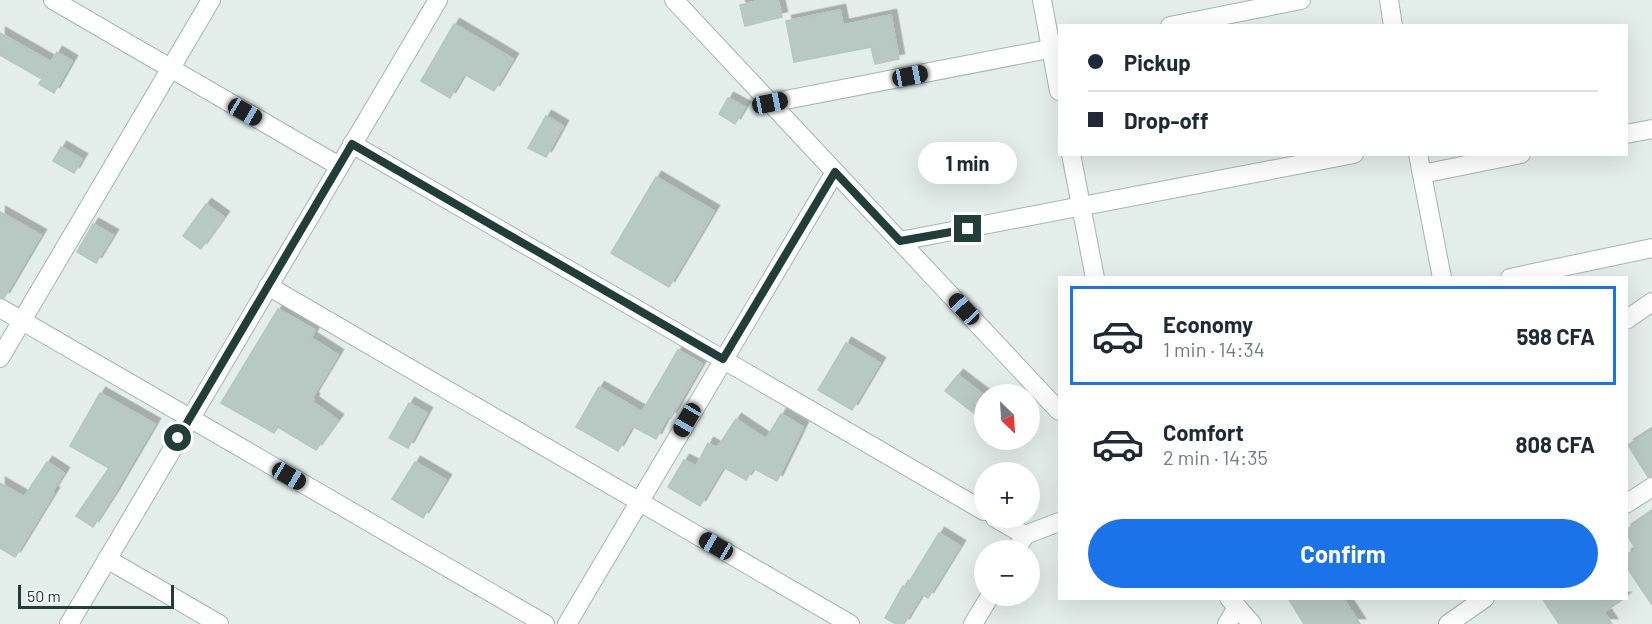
<!DOCTYPE html>
<html lang="en">
<head>
<meta charset="utf-8">
<style>
	:root { --surface:#fff; --page:#f6f6f7; --text:#1f2937; --muted:#747a83; --line:#e0e1e3; --accent:#1a73e8 }
	body { margin:0; font-family:Barlow,sans-serif; background:var(--page); color:var(--text); height:100vh; display:flex; flex-direction:column; font-size:22px; white-space:nowrap }
	* { box-sizing:border-box; margin:0 }
	p { font-size:20px; color:var(--muted) }
	.icon { flex:none; width:33px; height:33px; fill:none; stroke:currentColor; stroke-width:2; stroke-linecap:round; stroke-linejoin:round }
	.map { position:relative; flex:1; overflow:hidden }
	.side { position:absolute; left:1058px; top:276px; width:570px; height:324px; display:flex; flex-direction:column; background:var(--surface); border-radius:0px; box-shadow:0 6px 24px #0002 }
	.side>* { flex:none }
	.guide { position:absolute; left:1058px; top:24px; width:570px; height:132px; border-radius:0px; box-shadow:0 6px 24px #0002; display:grid; align-content:center; height:132px; padding:0 30px; background:var(--surface) }
	.needle { width:39px; rotate:155deg }
	.tools { position:absolute; left:974px; top:384px; display:grid; gap:12px }
	.tools a { display:grid; place-items:center; width:66px; height:66px; border-radius:50%; background:var(--surface); box-shadow:0 6px 24px #0002; font-size:30px }
	.scale { position:absolute; left:18px; bottom:15px; width:156px; box-sizing:border-box; padding-left:6px; border:3px solid #223e38; border-top:0; font-size:16px; line-height:21px; white-space:nowrap; color:#223e38; -webkit-text-stroke:4px #f3f9f7; paint-order:stroke }
	.end { position:absolute; width:27px; height:27px; margin:-14px; border:8px solid #223e38; background:#fff; box-shadow:0 0 0 3px #fff }
	.from { border-radius:50% }
	.bubble { position:absolute; height:42px; border-radius:21px; background:var(--surface); box-shadow:0 6px 24px #0002; font-size:20px; font-weight:700; line-height:42px; text-align:center }
	.car { position:absolute; width:18px; height:36px; margin:-18px -9px; border-radius:8px; box-shadow:0 0 4px 2px #0007; background:linear-gradient(#222 24%,#8ab4d8 0 40%,#222 0 76%,#8ab4d8 0 86%,#222 0) }
	.guide b { display:flex; align-items:center; gap:21px; height:57px; font-size:22px }
	.guide b+b { border-top:2px solid var(--line) }
	.guide i { width:15px; height:15px; background:var(--text) }
	ul { padding:10px 0 0; list-style:none }
	li { display:flex; align-items:center; gap:18px; height:99px; margin:0 12px 9px; padding:0 18px; border:3px solid transparent; border-radius:0px }
	li div { flex:1 }
	li b { display:block; font-size:22px }
	li em { font-style:normal; font-weight:700 }
	li.on { border-color:var(--accent) }
	li>.icon { width:54px; height:54px; stroke-width:1.5 }
	.primary-button { display:flex; gap:12px; margin-top:auto; padding:12px 30px }
	.primary-button a { flex:1; height:69px; border-radius:36px; background:var(--accent); color:#fff; font-size:24px; font-weight:700; line-height:69px; text-align:center }
	.map>svg:first-child { display:block }
</style>
</head>
<body>
<div class="map">
<svg width="1652" height="624" viewBox="0 0 1652 624">
	<defs>
		<filter id="shadow"><feDropShadow dx="5.5" dy="-5.5" stdDeviation="0" flood-color="#0004"/></filter>
	</defs>
	<rect width="100%" height="100%" fill="#e3ede9"/>
	<g fill="#b8c8c2" stroke="#b5c7c0" stroke-width="1.5" filter="url(#shadow)">
		<polygon points="761,0 778,0 782,17 745,26 740,5"/>
		<polygon points="840,10 843,25 891,15 899,59 875,64 871,47 794,62 786,21"/>
		<polygon points="454,24 513,59 494,91 464,74 450,98 421,81"/>
		<polygon points="0,33 51,62 57,52 72,61 54,93 39,84 42,79 0,55"/>
		<polygon points="728,98 745,107 735,124 719,114"/>
		<polygon points="546,116 563,126 546,157 528,148"/>
		<polygon points="61,147 82,159 74,173 53,161"/>
		<polygon points="656,177 714,211 669,287 611,253"/>
		<polygon points="206,204 224,217 201,249 183,236"/>
		<polygon points="0,212 41,235 4,298 0,297"/>
		<polygon points="93,224 113,235 96,263 77,252"/>
		<polygon points="278,309 315,330 311,338 338,355 312,398 314,399 313,402 338,420 316,450 278,427 274,433 221,403"/>
		<polygon points="846,343 880,363 852,410 818,390"/>
		<polygon points="678,350 702,364 671,418 668,416 656,439 632,426 618,451 576,427 599,387 642,412"/>
		<polygon points="958,375 984,395 984,421 945,391"/>
		<polygon points="100,393 155,424 113,496 93,527 76,516 109,468 70,446"/>
		<polygon points="409,403 427,413 408,448 389,438"/>
		<polygon points="781,414 803,427 777,481 753,468 746,480 723,467 700,506 668,487 684,460 696,466 708,443 717,448 736,419 766,439"/>
		<polygon points="1652,430 1652,476 1648,477 1628,445"/>
		<polygon points="47,462 64,473 52,492 54,493 15,557 0,548 0,483 24,497"/>
		<polygon points="415,462 446,480 423,518 392,499"/>
		<polygon points="1652,512 1652,605 1626,566 1626,555 1636,549 1626,534 1626,530"/>
		<polygon points="939,533 960,546 928,598 922,594 904,624 896,624 885,618 903,586 906,587"/>
		<polygon points="1288,598 1343,598 1360,624 1304,624"/>
		<polygon points="1542,598 1625,598 1604,612 1612,624 1559,624"/>
	</g>
	<g fill="none" stroke-linecap="round" stroke-linejoin="round">
		<defs>
			<g id="street">
				<polyline points="53,0 339,166"/>
				<polyline points="674,0 1059,411"/>
				<polyline points="1042,0 1059,91"/>
				<polyline points="1389,0 1393,26"/>
				<polyline points="1170,26 1301,0"/>
				<polyline points="770,103 1059,47"/>
				<polyline points="1626,134 1652,129"/>
				<polyline points="352,144 984,511"/>
				<polyline points="1071,154 1095,278"/>
				<polyline points="1418,154 1442,278"/>
				<polyline points="1422,174 1521,154"/>
				<polyline points="900,241 1354,154"/>
				<polyline points="1510,278 1652,248"/>
				<polyline points="268,286 850,624"/>
				<polyline points="0,308 545,624"/>
				<polyline points="1626,320 1652,302"/>
				<polyline points="0,358 211,0"/>
				<polyline points="1626,504 1652,487"/>
				<polyline points="995,518 1025,535"/>
				<polyline points="1016,550 1025,535 1059,522"/>
				<polyline points="107,559 219,624"/>
				<polyline points="1229,598 1252,624"/>
				<polyline points="69,624 438,0"/>
				<polyline points="567,624 835,172"/>
				<polyline points="973,624 990,596"/>
				<polyline points="1227,624 1237,607"/>
				<polyline points="1448,624 1485,598"/>
			</g>
		</defs>
		<use href="#street" stroke="#a5b5b0" stroke-width="20"/>
		<use href="#street" stroke="#fff" stroke-width="18"/>
	</g>
	<g fill="none" stroke-linecap="round" stroke-linejoin="round">
		<polyline stroke="#223e38" stroke-width="8" points="178,438 352,144 723,359 835,172 900,241 968,229"/>
	</g>
</svg>
<div class="tools">
<a><svg class="needle" viewBox="-14 -14 28 28"><path d="M0-13l5 13h-10z" fill="#e53935"/><path d="M0 13l5-13h-10z" fill="#747a83"/></svg></a>
<a>+</a>
<a>−</a>
</div>
<div class="scale">50 m</div>
<i class="end from" style="left:178px;top:438px"></i>
<i class="end" style="left:968px;top:229px"></i>
<div class="bubble" style="left:918px;top:142px;width:99px">1 min</div>
<i class="car" style="left:910px;top:76px;rotate:79deg"></i>
<i class="car" style="left:770px;top:103px;rotate:79deg"></i>
<i class="car" style="left:245px;top:112px;rotate:120deg"></i>
<i class="car" style="left:964px;top:309px;rotate:317deg"></i>
<i class="car" style="left:687px;top:420px;rotate:210deg"></i>
<i class="car" style="left:289px;top:476px;rotate:120deg"></i>
<i class="car" style="left:716px;top:546px;rotate:300deg"></i>
<div class="guide">
<b><i class="from"></i>Pickup</b>
<b><i></i>Drop-off</b>
</div>
<section class="side">
<ul>
<li class="on"><svg class="icon" aria-label="car" viewBox="0 0 24 24"><path d="M5 17H2v-5l4-1 3-4h7l3 4 3 1v5h-3M9 17h6M6 11h13"/><circle cx="7" cy="17" r="2"/><circle cx="17" cy="17" r="2"/></svg><div><b>Economy</b><p>1 min · 14:34</p></div><em>598 CFA</em></li>
<li><svg class="icon" aria-label="car" viewBox="0 0 24 24"><path d="M5 17H2v-5l4-1 3-4h7l3 4 3 1v5h-3M9 17h6M6 11h13"/><circle cx="7" cy="17" r="2"/><circle cx="17" cy="17" r="2"/></svg><div><b>Comfort</b><p>2 min · 14:35</p></div><em>808 CFA</em></li>
</ul>
<div class="primary-button"><a>Confirm</a></div>
</section>
</div>
</body>
</html>
